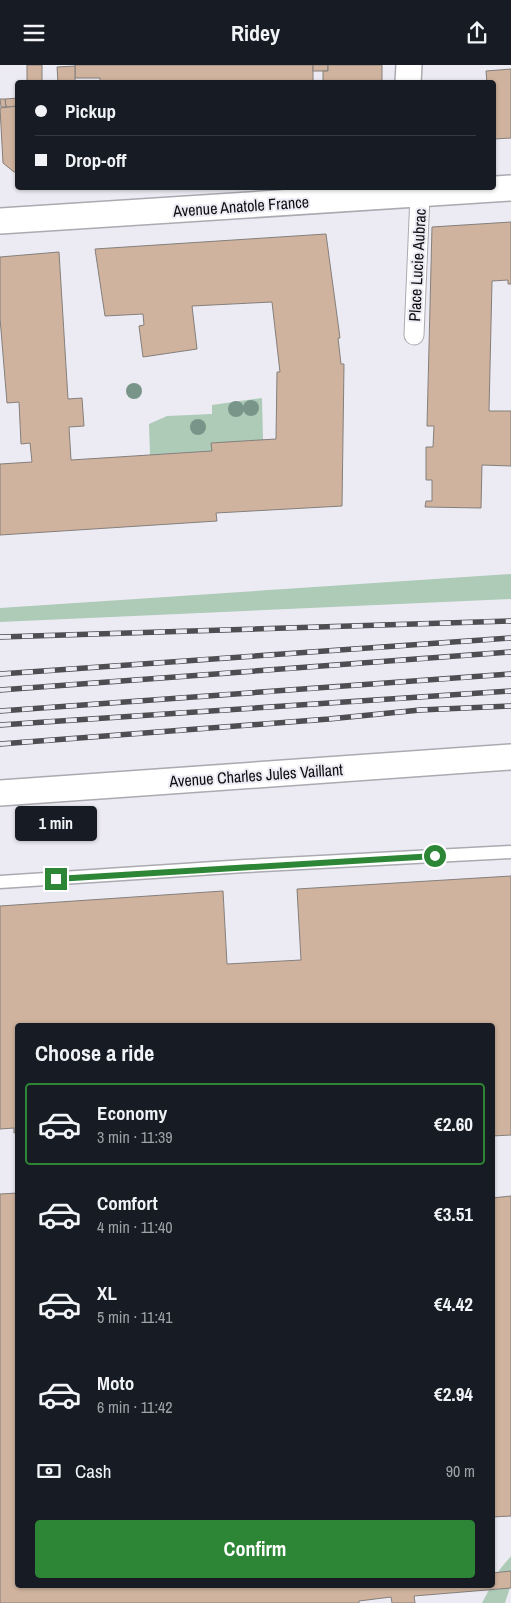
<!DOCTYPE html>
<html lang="en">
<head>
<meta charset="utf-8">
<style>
	:root { --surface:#171b24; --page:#20242c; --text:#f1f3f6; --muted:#9ea1a6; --line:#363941; --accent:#2d8636 }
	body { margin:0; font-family:"Archivo Narrow",sans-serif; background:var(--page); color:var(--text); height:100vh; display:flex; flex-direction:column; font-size:19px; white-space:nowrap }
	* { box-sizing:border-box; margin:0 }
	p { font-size:16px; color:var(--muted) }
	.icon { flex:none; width:28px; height:28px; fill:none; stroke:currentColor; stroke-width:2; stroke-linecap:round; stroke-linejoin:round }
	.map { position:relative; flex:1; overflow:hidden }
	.panel { position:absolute; left:15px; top:958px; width:480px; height:565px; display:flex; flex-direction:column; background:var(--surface); border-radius:5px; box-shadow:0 1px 4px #0004 }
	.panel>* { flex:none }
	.top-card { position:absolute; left:15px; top:15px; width:481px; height:110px; border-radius:5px; box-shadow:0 1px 4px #0004; display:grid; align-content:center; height:110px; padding:0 20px; background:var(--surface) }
	.end { position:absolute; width:22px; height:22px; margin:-11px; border:6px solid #2d8636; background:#fff; box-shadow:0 0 0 2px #fff }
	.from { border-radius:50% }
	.bubble { position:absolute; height:35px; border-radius:5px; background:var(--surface); box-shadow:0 1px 4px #0004; font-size:16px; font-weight:700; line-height:35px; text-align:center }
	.top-card b { display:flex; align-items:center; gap:18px; height:48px; font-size:19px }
	.top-card b+b { border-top:1px solid var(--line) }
	.top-card i { width:12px; height:12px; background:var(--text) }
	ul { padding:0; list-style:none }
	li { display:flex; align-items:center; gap:15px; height:82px; margin:0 10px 8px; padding:0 10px; border:2px solid transparent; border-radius:5px }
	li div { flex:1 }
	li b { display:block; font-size:19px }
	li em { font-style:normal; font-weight:700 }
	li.active { border-color:var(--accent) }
	li>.icon { width:45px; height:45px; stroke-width:1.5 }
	h2 { padding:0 20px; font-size:22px; line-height:60px }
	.pay { display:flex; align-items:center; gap:12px; height:55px; padding:0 20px; font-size:19px }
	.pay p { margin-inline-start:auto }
	.action { display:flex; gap:10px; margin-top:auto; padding:10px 20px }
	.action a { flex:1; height:58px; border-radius:5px; background:var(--accent); color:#fff; font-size:20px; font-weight:700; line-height:58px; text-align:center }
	header { display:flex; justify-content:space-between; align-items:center; height:65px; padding:0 20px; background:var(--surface); font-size:22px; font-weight:700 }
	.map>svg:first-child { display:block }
</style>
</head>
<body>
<header><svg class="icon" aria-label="menu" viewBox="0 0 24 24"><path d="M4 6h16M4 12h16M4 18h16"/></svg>Ridey<svg class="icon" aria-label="share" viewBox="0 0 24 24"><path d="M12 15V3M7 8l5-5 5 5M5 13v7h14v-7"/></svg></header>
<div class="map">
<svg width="511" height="1538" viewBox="0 0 511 1538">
	<rect width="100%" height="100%" fill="#ecebf3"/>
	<g fill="#adcbb7">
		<polygon points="262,333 263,375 212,378 212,386 150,390 149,359 167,351 212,349 212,340"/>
		<polygon points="511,509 511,534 0,557 0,543"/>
		<polygon points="511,1491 511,1519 505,1538 482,1538 500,1504"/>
	</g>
	<g fill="#cfb39e" stroke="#857f7b">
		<rect x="27" y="0" width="15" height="18"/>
		<polygon points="75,0 313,0 313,18 100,18 100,13 75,13"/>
		<rect x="313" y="0" width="15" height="6"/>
		<polygon points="328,0 382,0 382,18 323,18 323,6 328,6"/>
		<polygon points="75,1 75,18 58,18 57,2"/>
		<polygon points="511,4 511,73 494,74 494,18 487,18 486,6"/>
		<polygon points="18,33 18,41 6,42 5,34"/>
		<polygon points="0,34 5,34 6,42 1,42"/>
		<polygon points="18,41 18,106 14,107 3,98 0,43"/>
		<polygon points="511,157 511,219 508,219 508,215 492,216 489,346 511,346 511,401 482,400 481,443 425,442 426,436 432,436 432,415 426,415 426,382 433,382 434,361 427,361 432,162"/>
		<polygon points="326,169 340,273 338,273 341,299 344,299 342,441 216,448 217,456 0,470 0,399 32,397 30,378 21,379 19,337 7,338 0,253 0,192 59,187 68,334 82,333 84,361 69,362 71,395 212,386 211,378 276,374 277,307 280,307 272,237 192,241 197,284 143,292 139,261 144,260 143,249 105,251 95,184"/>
		<polygon points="511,811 511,1070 492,1071 492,960 18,960 18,1067 14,1068 14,1063 0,1064 0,841 223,826 227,899 301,895 297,824"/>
		<polygon points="18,1128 18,1520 492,1520 492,1508 511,1506 511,1523 414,1531 415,1538 392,1538 391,1532 359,1536 359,1538 0,1538 0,1129"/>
		<polygon points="511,1131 511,1451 492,1452 492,1133"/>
	</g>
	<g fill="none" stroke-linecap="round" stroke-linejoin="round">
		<defs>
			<polyline id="service" points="0,817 245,801 511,787"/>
			<polyline id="pedestrian" points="414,270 420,130"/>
			<g id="minor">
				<polyline points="408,18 409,0"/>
				<polyline points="0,156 511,123"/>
				<polyline points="0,728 511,692"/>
			</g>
		</defs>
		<use href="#service" stroke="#aaaab0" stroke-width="15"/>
		<use href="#pedestrian" stroke="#aaaab0" stroke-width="21"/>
		<use href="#minor" stroke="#aaaab0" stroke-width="28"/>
		<use href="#service" stroke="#fff" stroke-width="12"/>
		<use href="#pedestrian" stroke="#fff" stroke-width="19"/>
		<use href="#minor" stroke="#fff" stroke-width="25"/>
		<defs>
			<g id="rail">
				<polyline points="0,572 511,556"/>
				<polyline points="0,609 511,573"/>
				<polyline points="0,625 511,587"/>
				<polyline points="0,646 511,609"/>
				<polyline points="0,660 511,626"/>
				<polyline points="0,679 329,654 420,645 511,641"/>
			</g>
		</defs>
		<use href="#rail" stroke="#4d4d52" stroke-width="5.5"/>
		<use href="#rail" stroke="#ecebf3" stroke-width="4" stroke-dasharray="11" stroke-linecap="butt"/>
	</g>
	<g fill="#799488">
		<circle cx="134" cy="326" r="8"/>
		<circle cx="251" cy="343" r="8"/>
		<circle cx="236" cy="344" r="8"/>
		<circle cx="198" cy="362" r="8"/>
	</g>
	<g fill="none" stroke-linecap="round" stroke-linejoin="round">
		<polyline stroke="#2d8636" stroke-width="6" points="56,814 435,791"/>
	</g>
	<g text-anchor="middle" stroke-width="4" stroke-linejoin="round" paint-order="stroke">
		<g font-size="16" fill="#0f0f12" stroke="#ecebf3">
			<text transform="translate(241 141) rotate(-4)" y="6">Avenue Anatole France</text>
			<text transform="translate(417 200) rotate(-87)" y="6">Place Lucie Aubrac</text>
			<text transform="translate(256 710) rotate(-4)" y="6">Avenue Charles Jules Vaillant</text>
		</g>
	</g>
</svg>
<i class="end from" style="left:435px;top:791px"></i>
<i class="end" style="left:56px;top:814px"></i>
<div class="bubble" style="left:15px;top:741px;width:82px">1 min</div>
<div class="top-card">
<b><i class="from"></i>Pickup</b>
<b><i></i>Drop-off</b>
</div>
<section class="panel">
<h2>Choose a ride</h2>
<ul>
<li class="active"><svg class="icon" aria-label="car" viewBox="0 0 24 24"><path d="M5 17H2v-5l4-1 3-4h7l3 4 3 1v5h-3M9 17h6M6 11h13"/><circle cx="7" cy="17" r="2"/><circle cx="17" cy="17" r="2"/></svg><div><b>Economy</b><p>3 min · 11:39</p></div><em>€2.60</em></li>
<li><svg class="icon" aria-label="car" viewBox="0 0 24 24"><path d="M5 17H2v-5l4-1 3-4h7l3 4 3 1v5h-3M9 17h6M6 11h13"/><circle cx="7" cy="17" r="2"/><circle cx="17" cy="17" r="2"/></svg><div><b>Comfort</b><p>4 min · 11:40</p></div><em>€3.51</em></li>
<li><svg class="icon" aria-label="car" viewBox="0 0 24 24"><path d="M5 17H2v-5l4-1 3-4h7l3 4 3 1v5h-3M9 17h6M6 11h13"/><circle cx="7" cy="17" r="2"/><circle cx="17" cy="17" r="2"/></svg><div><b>XL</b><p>5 min · 11:41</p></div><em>€4.42</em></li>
<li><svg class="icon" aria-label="car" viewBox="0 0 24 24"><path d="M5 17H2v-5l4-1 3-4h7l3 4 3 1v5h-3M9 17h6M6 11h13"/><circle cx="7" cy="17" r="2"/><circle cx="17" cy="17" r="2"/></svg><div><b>Moto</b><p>6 min · 11:42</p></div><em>€2.94</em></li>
</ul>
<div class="pay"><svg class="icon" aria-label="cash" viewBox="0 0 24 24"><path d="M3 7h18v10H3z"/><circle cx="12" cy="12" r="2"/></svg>Cash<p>90 m</p></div>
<div class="action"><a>Confirm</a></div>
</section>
</div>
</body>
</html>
